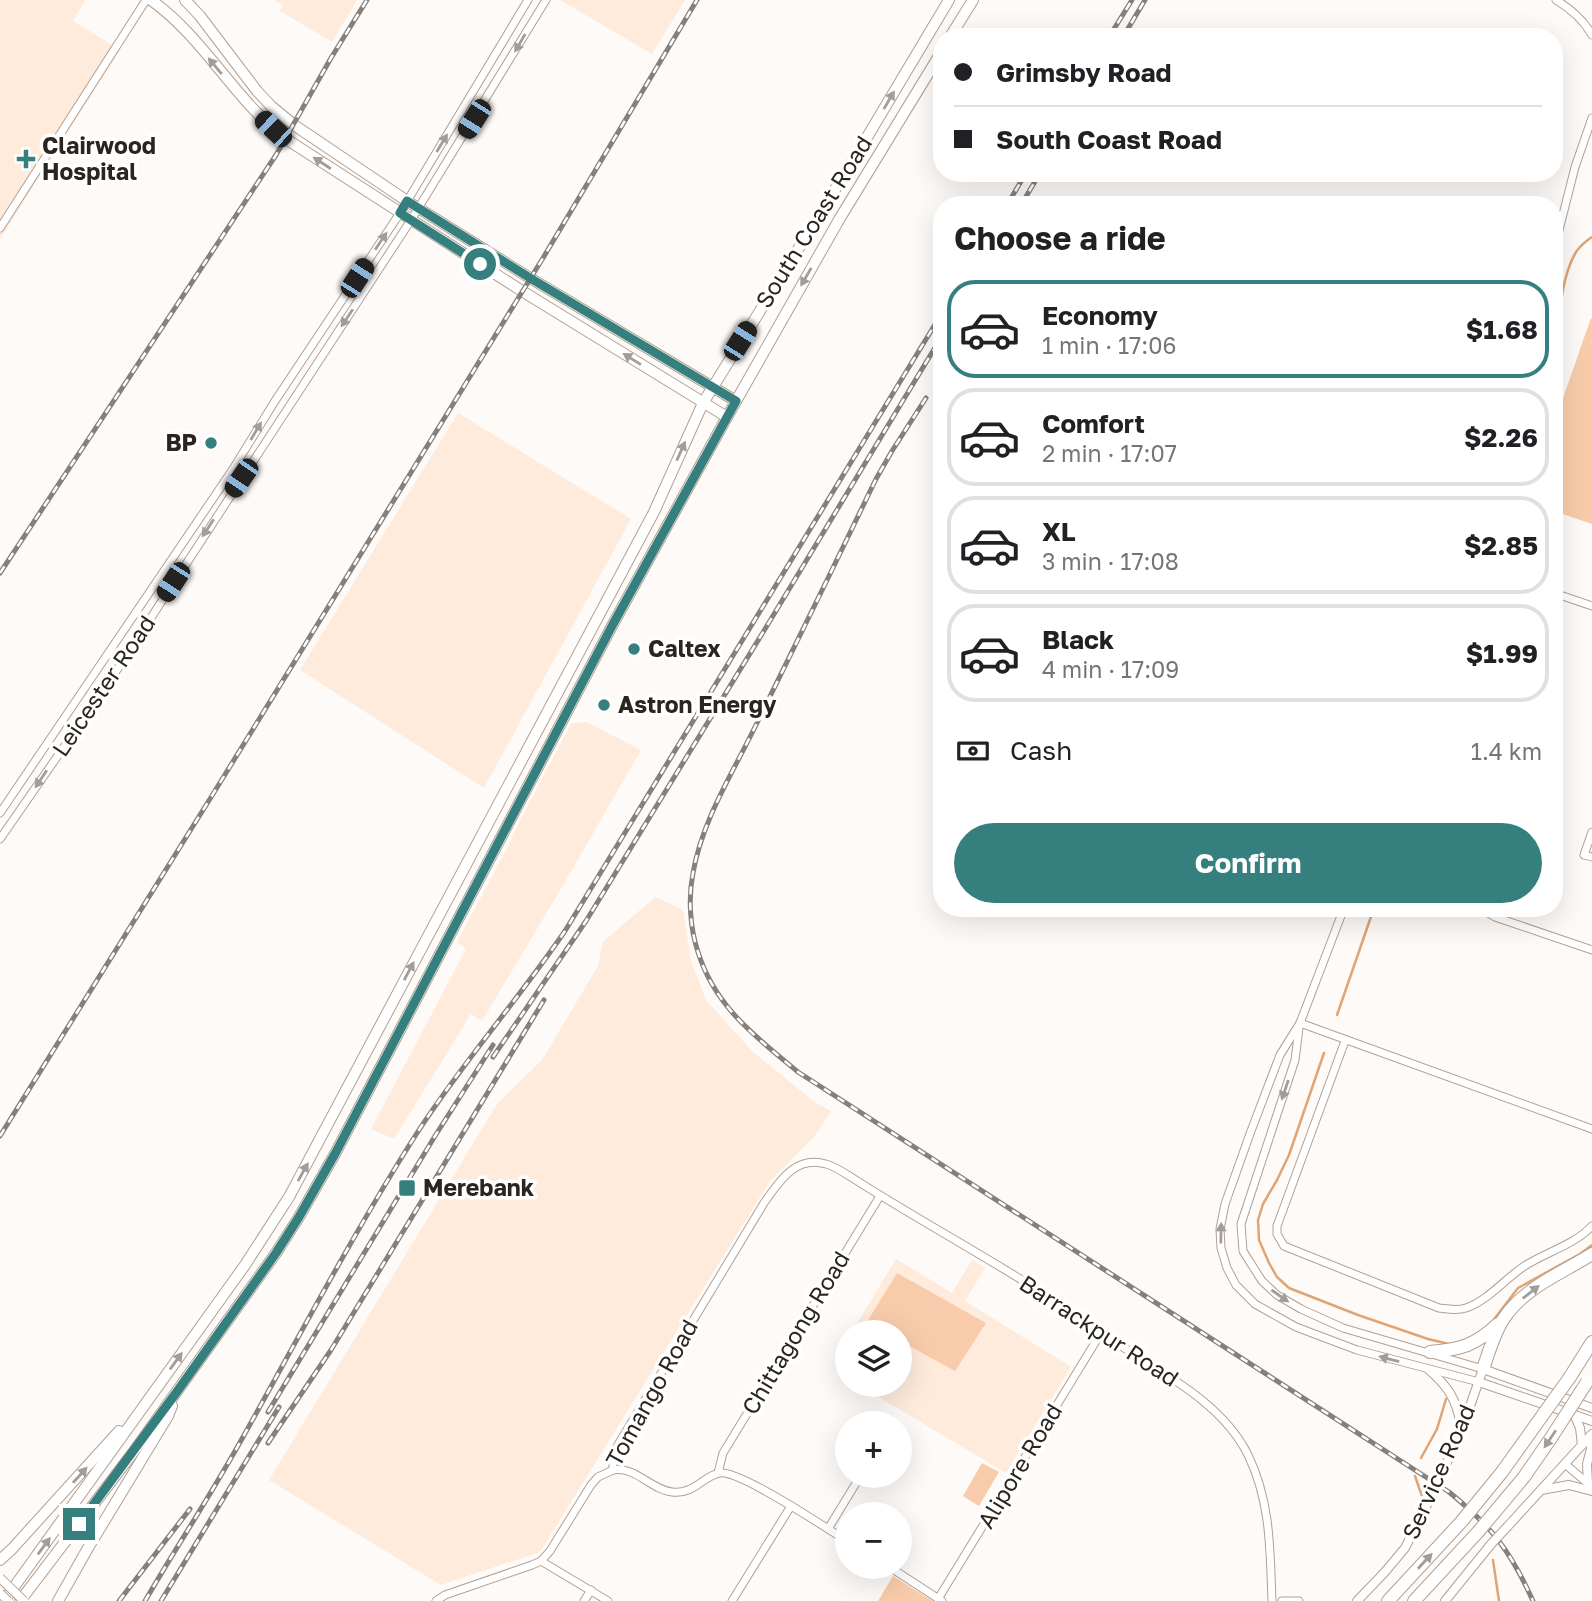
<!DOCTYPE html>
<html lang="en">
<head>
<meta charset="utf-8">
<style>
	:root { --surface:#fff; --page:#f2f2f2; --text:#202124; --muted:#757577; --line:#e0e0e0; --accent:#367f7f }
	body { margin:0; font-family:"Golos Text",sans-serif; background:var(--page); color:var(--text); height:100vh; display:flex; flex-direction:column; font-size:26px; white-space:nowrap }
	* { box-sizing:border-box; margin:0 }
	p { font-size:23px; color:var(--muted) }
	.icon { flex:none; width:38px; height:38px; fill:none; stroke:currentColor; stroke-width:2; stroke-linecap:round; stroke-linejoin:round }
	.map { position:relative; flex:1; overflow:hidden }
	.sheet { position:absolute; left:933px; top:196px; width:630px; height:721px; display:flex; flex-direction:column; background:var(--surface); border-radius:28px; box-shadow:0 7px 28px #0002 }
	.sheet>* { flex:none }
	.top-card { position:absolute; left:933px; top:28px; width:630px; height:154px; border-radius:28px; box-shadow:0 7px 28px #0002; display:grid; align-content:center; height:154px; padding:0 21px; background:var(--surface) }
	.controls { position:absolute; left:835px; top:1320px; display:grid; gap:14px }
	.controls a { display:grid; place-items:center; width:77px; height:77px; border-radius:50%; background:var(--surface); box-shadow:0 7px 28px #0002; font-size:35px }
	.end { position:absolute; width:32px; height:32px; margin:-16px; border:9px solid #367f7f; background:#fff; box-shadow:0 0 0 4px #fff }
	.from { border-radius:50% }
	.car { position:absolute; width:21px; height:42px; margin:-21px -10px; border-radius:9px; box-shadow:0 0 5px 2px #0007; background:linear-gradient(#222 24%,#8ab4d8 0 40%,#222 0 76%,#8ab4d8 0 86%,#222 0) }
	.top-card b { display:flex; align-items:center; gap:24px; height:66px; font-size:26px }
	.top-card b+b { border-top:2px solid var(--line) }
	.top-card i { width:18px; height:18px; background:var(--text) }
	ul { padding:0; list-style:none }
	li { display:flex; align-items:center; gap:21px; height:98px; margin:0 14px 10px; padding:0 7px; border:4px solid var(--line); border-radius:28px }
	li div { flex:1 }
	li b { display:block; font-size:26px }
	li em { font-style:normal; font-weight:700 }
	li.on { border-color:var(--accent) }
	li>.icon { width:63px; height:63px; stroke-width:1.5 }
	h2 { padding:0 21px; font-size:32px; line-height:84px }
	.pay { display:flex; align-items:center; gap:18px; height:77px; padding:0 21px; font-size:26px }
	.pay p { margin-inline-start:auto }
	.action { display:flex; gap:14px; margin-top:auto; padding:14px 21px }
	.action a { flex:1; height:80px; border-radius:42px; background:var(--accent); color:#fff; font-size:28px; font-weight:700; line-height:80px; text-align:center }
	.map>svg:first-child { display:block }
</style>
</head>
<body>
<div class="map">
<svg width="1592" height="1601" viewBox="0 0 1592 1601">
	<rect width="100%" height="100%" fill="#fefaf7"/>
	<g fill="#feebdc">
		<polygon points="0,0 85,0 73,21 120,50 0,239"/>
		<polygon points="274,0 357,0 332,42 280,11 283,5"/>
		<polygon points="560,0 685,0 652,54"/>
		<polygon points="458,413 631,519 484,788 300,670"/>
		<polygon points="586,722 641,750 565,882 482,1021 471,1014 394,1139 371,1129 466,949 457,942 508,847 519,822 571,724 573,723"/>
		<polygon points="655,897 683,910 691,961 706,1000 753,1052 813,1101 831,1111 815,1136 770,1181 540,1552 441,1585 269,1480 497,1104 542,1060 598,966 603,942"/>
		<polygon points="896,1259 952,1293 972,1260 985,1268 965,1301 1071,1367 1006,1473 857,1384 900,1384 900,1332 852,1332"/>
	</g>
	<g fill="#f8ccab">
		<polygon points="1591,318 1592,319 1592,524 1554,511 1554,424"/>
		<polygon points="897,1273 986,1323 955,1371 900,1341 900,1332 884,1332 867,1322"/>
		<polygon points="982,1463 999,1472 979,1506 963,1496"/>
		<polygon points="893,1576 933,1601 878,1601"/>
	</g>
	<g fill="none" stroke-linecap="round" stroke-linejoin="round">
		<g stroke="#e0a575" stroke-width="2.5">
			<path d="M1554,361C1559,328 1559,280 1576,252C1580,246 1586,241 1592,237"/>
			<polyline points="1337,1015 1374,908"/>
			<polyline points="1324,1053 1289,1155 1277,1180 1263,1204 1258,1220 1259,1240 1269,1263 1277,1277 1289,1288 1358,1315 1428,1339 1449,1344"/>
			<polyline points="1492,1322 1518,1288 1580,1254 1592,1245"/>
			<polyline points="1421,1458 1437,1429 1446,1399"/>
			<polyline points="1415,1476 1422,1496"/>
			<polyline points="1493,1560 1499,1601"/>
		</g>
		<defs>
			<g id="minor">
				<path d="M1556,0C1571,9 1583,19 1592,35"/>
				<polyline points="0,228 146,0"/>
				<polyline points="1554,250 1575,167 1592,118"/>
				<polyline points="1554,593 1592,606"/>
				<polyline points="0,813 233,469 275,401 400,213 528,0"/>
				<polyline points="1592,832 1584,855 1592,857"/>
				<polyline points="0,839 107,685 411,220 546,0"/>
				<polyline points="1344,908 1300,1023 1280,1055 1251,1131 1225,1204 1220,1229 1221,1248 1227,1268 1236,1285 1255,1304 1296,1327 1357,1350 1479,1382"/>
				<polyline points="1480,908 1495,917 1592,950"/>
				<polyline points="1300,1023 1592,1129"/>
				<polyline points="1299,1028 1295,1060 1241,1224 1243,1251 1262,1281 1277,1295 1301,1309 1343,1328 1483,1369"/>
				<path d="M1345,1041L1277,1226V1234L1284,1246L1439,1308C1448,1309 1457,1311 1466,1308C1487,1301 1504,1280 1523,1267C1545,1252 1573,1246 1592,1226"/>
				<polyline points="900,1464 901,1465"/>
				<polyline points="1565,1464 1591,1486"/>
				<path d="M613,1470C636,1466 651,1490 672,1492C694,1495 704,1475 720,1473C740,1470 826,1528 847,1541"/>
				<polyline points="718,1473 723,1453 880,1196"/>
				<polyline points="828,1529 861,1475"/>
				<polyline points="541,1561 608,1601"/>
				<polyline points="888,1566 942,1601"/>
				<polyline points="938,1599 1101,1333"/>
				<path d="M436,1601L445,1595L532,1565L541,1561L550,1551L591,1485L598,1477L613,1470V1453L764,1203C779,1182 795,1155 826,1164C834,1166 843,1172 851,1177C910,1215 973,1249 1033,1287C1060,1304 1086,1322 1112,1340C1160,1372 1222,1402 1248,1455C1271,1502 1270,1551 1272,1601"/>
				<polyline points="584,1601 591,1590"/>
				<polyline points="732,1601 791,1506"/>
				<polyline points="1282,1601 1299,1601"/>
			</g>
			<g id="tertiary">
				<path d="M1428,1369C1448,1386 1457,1400 1461,1426"/>
				<polyline points="1479,1382 1592,1421"/>
				<polyline points="1574,1414 1580,1428 1582,1445"/>
				<polyline points="1444,1469 1462,1429 1483,1369 1592,1408"/>
				<polyline points="1588,1484 1587,1464 1591,1449 1590,1436 1592,1437"/>
				<polyline points="1541,1490 1569,1485 1592,1491"/>
				<polyline points="1508,1526 1592,1434"/>
				<polyline points="1357,1601 1384,1573 1405,1548 1432,1495"/>
				<polyline points="1445,1601 1492,1543"/>
			</g>
			<g id="primary">
				<polyline points="0,1560 12,1549 119,1431"/>
				<polyline points="4,1601 245,1265 289,1197 654,512 703,403"/>
				<polyline points="20,1601 132,1454 276,1253 299,1217 336,1152 612,626 727,417"/>
				<polyline points="58,1601 88,1548 168,1416 172,1406"/>
			</g>
			<g id="trunk">
				<path d="M151,0C203,37 233,97 283,137L522,291L727,417L840,218L942,51"/>
				<polyline points="185,0 200,16 257,91 271,106 294,125 407,201 530,278 736,401"/>
				<polyline points="950,37 973,0"/>
				<polyline points="703,403 857,154 949,0"/>
			</g>
			<g id="motorway">
				<path d="M1430,1352C1462,1349 1474,1346 1498,1324"/>
				<path d="M1483,1369C1489,1352 1494,1333 1504,1318C1525,1287 1562,1273 1592,1254"/>
				<polyline points="1570,1377 1592,1342"/>
				<polyline points="1388,1601 1462,1521"/>
				<polyline points="1414,1601 1478,1532"/>
			</g>
		</defs>
		<use href="#minor" stroke="#b1a094" stroke-width="9"/>
		<use href="#tertiary" stroke="#b1a094" stroke-width="10"/>
		<use href="#primary" stroke="#b1a094" stroke-width="12"/>
		<use href="#trunk" stroke="#b1a094" stroke-width="12"/>
		<use href="#motorway" stroke="#b1a094" stroke-width="14"/>
		<use href="#minor" stroke="#fff" stroke-width="7"/>
		<use href="#tertiary" stroke="#fff" stroke-width="8"/>
		<use href="#primary" stroke="#fff" stroke-width="10"/>
		<use href="#trunk" stroke="#fff" stroke-width="10"/>
		<use href="#motorway" stroke="#fff" stroke-width="12"/>
		<defs>
			<g id="rail">
				<polyline points="1109,37 1132,0"/>
				<polyline points="1123,37 1145,0"/>
				<polyline points="1007,205 1026,173"/>
				<polyline points="1021,205 1040,173"/>
				<path d="M926,398L892,451L876,479C836,562 796,644 755,727C732,774 702,821 693,873C688,898 690,928 698,952C715,1007 756,1037 798,1072L1449,1492C1492,1527 1510,1550 1533,1601"/>
				<polyline points="0,573 276,155 331,58 367,0"/>
				<polyline points="493,1057 586,921 765,629 942,336"/>
				<polyline points="0,1136 213,794 543,258 697,0"/>
				<polyline points="268,1412 435,1136 493,1045"/>
				<polyline points="268,1443 331,1350 544,1000"/>
				<polyline points="119,1601 190,1509"/>
				<path d="M145,1601C177,1546 212,1493 243,1437C300,1335 354,1232 417,1133C462,1063 518,1000 565,931L942,313"/>
				<polyline points="161,1601 279,1407"/>
			</g>
		</defs>
		<use href="#rail" stroke="#85807c" stroke-width="5"/>
		<use href="#rail" stroke="#fff" stroke-width="2.5" stroke-dasharray="8" stroke-linecap="butt"/>
		<defs>
			<g id="tertiary-bridge">
				<polyline points="1432,1495 1444,1469"/>
				<polyline points="1492,1543 1508,1526"/>
				<polyline points="0,1578 24,1601"/>
				<polyline points="0,1593 8,1601"/>
			</g>
			<g id="motorway-bridge">
				<polyline points="1462,1521 1502,1472 1570,1377"/>
				<polyline points="1478,1532 1524,1477 1551,1438 1587,1382"/>
			</g>
		</defs>
		<use href="#tertiary-bridge" stroke="#b1a094" stroke-width="10" stroke-linecap="butt"/>
		<use href="#motorway-bridge" stroke="#b1a094" stroke-width="14" stroke-linecap="butt"/>
		<use href="#tertiary-bridge" stroke="#fff" stroke-width="8"/>
		<use href="#motorway-bridge" stroke="#fff" stroke-width="12"/>
	</g>
	<defs><path id="oneway-solid" d="M-6-.8H1V-3.2L6.5 0L1 3.2V.8H-6Z" transform="scale(1.75)"/></defs>
	<g fill="#a09d9b">
		<use href="#oneway-solid" transform="translate(520 43) rotate(120)"/>
		<use href="#oneway-solid" transform="translate(215 66) rotate(-130)"/>
		<use href="#oneway-solid" transform="translate(889 100) rotate(-60)"/>
		<use href="#oneway-solid" transform="translate(442 143) rotate(-59)"/>
		<use href="#oneway-solid" transform="translate(322 163) rotate(-147)"/>
		<use href="#oneway-solid" transform="translate(381 241) rotate(-56)"/>
		<use href="#oneway-solid" transform="translate(806 277) rotate(120)"/>
		<use href="#oneway-solid" transform="translate(347 318) rotate(124)"/>
		<use href="#oneway-solid" transform="translate(632 359) rotate(-148)"/>
		<use href="#oneway-solid" transform="translate(256 431) rotate(-59)"/>
		<use href="#oneway-solid" transform="translate(681 451) rotate(-66)"/>
		<use href="#oneway-solid" transform="translate(208 528) rotate(123)"/>
		<use href="#oneway-solid" transform="translate(41 779) rotate(124)"/>
		<use href="#oneway-solid" transform="translate(409 971) rotate(-62)"/>
		<use href="#oneway-solid" transform="translate(1285 1090) rotate(109)"/>
		<use href="#oneway-solid" transform="translate(303 1172) rotate(-61)"/>
		<use href="#oneway-solid" transform="translate(1221 1233) rotate(-89)"/>
		<use href="#oneway-solid" transform="translate(1531 1292) rotate(-38)"/>
		<use href="#oneway-solid" transform="translate(1280 1296) rotate(35)"/>
		<use href="#oneway-solid" transform="translate(1389 1359) rotate(-165)"/>
		<use href="#oneway-solid" transform="translate(176 1361) rotate(-54)"/>
		<use href="#oneway-solid" transform="translate(1550 1439) rotate(124)"/>
		<use href="#oneway-solid" transform="translate(80 1475) rotate(-48)"/>
		<use href="#oneway-solid" transform="translate(44 1546) rotate(-54)"/>
		<use href="#oneway-solid" transform="translate(1425 1561) rotate(-47)"/>
	</g>
	<g fill="none" stroke-linecap="round" stroke-linejoin="round">
		<polyline stroke="#367f7f" stroke-width="9" points="79,1524 176,1393 276,1253 299,1217 336,1152 612,626 736,401 530,278 407,201 400,213 480,264"/>
	</g>
	<g fill="#367f7f" stroke="#fff" stroke-width="2.5">
		<path d="M22.5 148.5h7v7h7v7h-7v7h-7v-7h-7v-7h7z"/>
		<circle cx="211" cy="443" r="7"/>
		<circle cx="634" cy="649" r="7"/>
		<circle cx="604" cy="705" r="7"/>
		<rect x="398" y="1179" width="18" height="18" rx="3.5"/>
	</g>
	<g text-anchor="middle" stroke-width="7" stroke-linejoin="round" paint-order="stroke">
		<g font-size="23" font-weight="bold" fill="#2b2520" stroke="#fff" text-anchor="start">
			<text x="42" y="154">Clairwood<tspan x="42" dy="26">Hospital</tspan></text>
			<text x="197" y="451" text-anchor="end">BP</text>
			<text x="648" y="657">Caltex</text>
			<text x="618" y="713">Astron Energy</text>
			<text x="423" y="1196">Merebank</text>
		</g>
		<g font-size="23" fill="#2b2520" stroke="#fff">
			<text transform="translate(814 222) rotate(-58)" y="8">South Coast Road</text>
			<text transform="translate(104 686) rotate(-56)" y="8">Leicester Road</text>
			<text transform="translate(1099 1331) rotate(33)" y="8">Barrackpur Road</text>
			<text transform="translate(796 1333) rotate(-59)" y="8">Chittagong Road</text>
			<text transform="translate(652 1393) rotate(-61)" y="8">Tomango Road</text>
			<text transform="translate(1020 1466) rotate(-59)" y="8">Alipore Road</text>
			<text transform="translate(1439 1472) rotate(-66)" y="8">Service Road</text>
		</g>
	</g>
</svg>
<div class="controls">
<a><svg class="icon" aria-label="layers" viewBox="0 0 24 24"><path d="M12 4l9 5-9 5-9-5zM3 14l9 5 9-5"/></svg></a>
<a>+</a>
<a>−</a>
</div>
<i class="end from" style="left:480px;top:264px"></i>
<i class="end" style="left:79px;top:1524px"></i>
<i class="car" style="left:474px;top:119px;rotate:212deg"></i>
<i class="car" style="left:273px;top:129px;rotate:313deg"></i>
<i class="car" style="left:357px;top:278px;rotate:33deg"></i>
<i class="car" style="left:740px;top:341px;rotate:32deg"></i>
<i class="car" style="left:241px;top:478px;rotate:214deg"></i>
<i class="car" style="left:173px;top:582px;rotate:213deg"></i>
<div class="top-card">
<b><i class="from"></i>Grimsby Road</b>
<b><i></i>South Coast Road</b>
</div>
<section class="sheet">
<h2>Choose a ride</h2>
<ul>
<li class="on"><svg class="icon" aria-label="car" viewBox="0 0 24 24"><path d="M5 17H2v-5l4-1 3-4h7l3 4 3 1v5h-3M9 17h6M6 11h13"/><circle cx="7" cy="17" r="2"/><circle cx="17" cy="17" r="2"/></svg><div><b>Economy</b><p>1 min · 17:06</p></div><em>$1.68</em></li>
<li><svg class="icon" aria-label="car" viewBox="0 0 24 24"><path d="M5 17H2v-5l4-1 3-4h7l3 4 3 1v5h-3M9 17h6M6 11h13"/><circle cx="7" cy="17" r="2"/><circle cx="17" cy="17" r="2"/></svg><div><b>Comfort</b><p>2 min · 17:07</p></div><em>$2.26</em></li>
<li><svg class="icon" aria-label="car" viewBox="0 0 24 24"><path d="M5 17H2v-5l4-1 3-4h7l3 4 3 1v5h-3M9 17h6M6 11h13"/><circle cx="7" cy="17" r="2"/><circle cx="17" cy="17" r="2"/></svg><div><b>XL</b><p>3 min · 17:08</p></div><em>$2.85</em></li>
<li><svg class="icon" aria-label="car" viewBox="0 0 24 24"><path d="M5 17H2v-5l4-1 3-4h7l3 4 3 1v5h-3M9 17h6M6 11h13"/><circle cx="7" cy="17" r="2"/><circle cx="17" cy="17" r="2"/></svg><div><b>Black</b><p>4 min · 17:09</p></div><em>$1.99</em></li>
</ul>
<div class="pay"><svg class="icon" aria-label="cash" viewBox="0 0 24 24"><path d="M3 7h18v10H3z"/><circle cx="12" cy="12" r="2"/></svg>Cash<p>1.4 km</p></div>
<div class="action"><a>Confirm</a></div>
</section>
</div>
</body>
</html>
